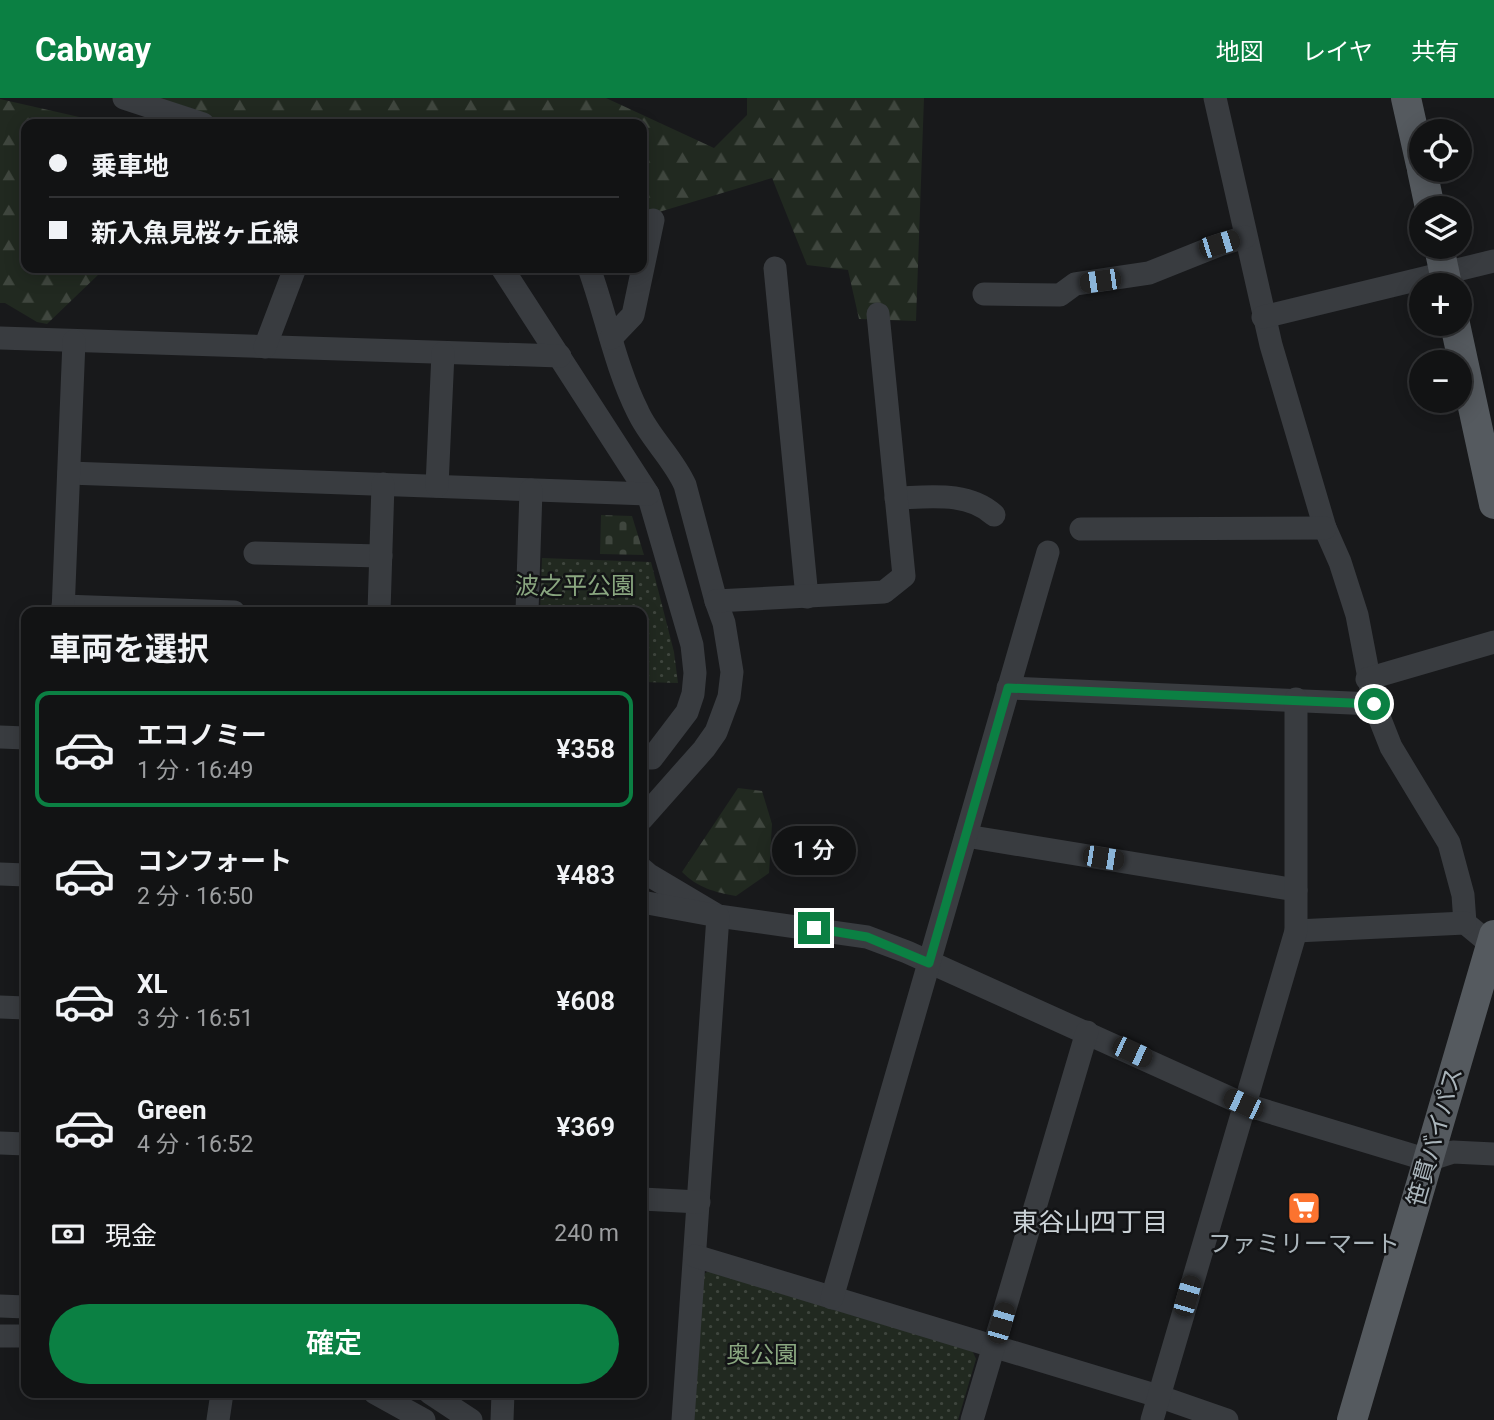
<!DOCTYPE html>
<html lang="ja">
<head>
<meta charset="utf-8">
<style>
	:root { --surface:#121314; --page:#1f2022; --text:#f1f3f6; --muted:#9c9ea0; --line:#313234; --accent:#0b8043 }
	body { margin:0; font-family:Roboto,"Noto Sans JP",sans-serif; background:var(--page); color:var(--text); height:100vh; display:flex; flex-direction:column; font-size:26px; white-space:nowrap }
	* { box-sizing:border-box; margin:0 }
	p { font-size:23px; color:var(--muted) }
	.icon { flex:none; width:38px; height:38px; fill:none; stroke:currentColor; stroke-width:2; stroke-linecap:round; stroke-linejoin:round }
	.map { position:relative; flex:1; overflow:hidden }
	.sheet { position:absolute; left:21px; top:509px; width:626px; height:791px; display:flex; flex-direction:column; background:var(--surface); border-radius:14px; box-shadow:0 4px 18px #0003,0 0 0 2px var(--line) }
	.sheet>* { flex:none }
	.top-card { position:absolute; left:21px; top:21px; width:626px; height:154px; border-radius:14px; box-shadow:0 4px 18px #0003,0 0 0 2px var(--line); display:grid; align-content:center; height:154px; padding:0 28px; background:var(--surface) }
	.controls { position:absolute; left:1409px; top:21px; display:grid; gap:14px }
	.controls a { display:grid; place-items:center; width:63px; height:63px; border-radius:50%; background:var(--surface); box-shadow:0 4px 18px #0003,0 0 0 2px var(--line); font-size:35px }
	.end { position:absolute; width:32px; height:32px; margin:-16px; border:9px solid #0b8043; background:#fff; box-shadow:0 0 0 4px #fff }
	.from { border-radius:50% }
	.bubble { position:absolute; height:49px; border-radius:24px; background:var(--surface); box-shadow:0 4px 18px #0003,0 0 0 2px var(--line); font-size:23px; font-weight:600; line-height:49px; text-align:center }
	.car { position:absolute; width:21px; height:42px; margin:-21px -10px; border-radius:9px; box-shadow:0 0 5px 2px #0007; background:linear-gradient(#222 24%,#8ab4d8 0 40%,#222 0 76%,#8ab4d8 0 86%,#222 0) }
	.top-card b { display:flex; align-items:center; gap:24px; height:66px; font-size:26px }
	.top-card b+b { border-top:2px solid var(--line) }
	.top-card i { width:18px; height:18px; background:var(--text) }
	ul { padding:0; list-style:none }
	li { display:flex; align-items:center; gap:21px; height:116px; margin:0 14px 10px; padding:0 14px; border:4px solid transparent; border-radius:14px }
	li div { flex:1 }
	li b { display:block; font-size:26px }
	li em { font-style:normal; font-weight:600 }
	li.selected { border-color:var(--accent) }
	li>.icon { width:63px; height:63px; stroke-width:1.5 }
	h2 { padding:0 28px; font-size:32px; line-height:84px }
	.pay { display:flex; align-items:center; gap:18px; height:77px; padding:0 28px; font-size:26px }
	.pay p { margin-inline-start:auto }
	.action { display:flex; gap:14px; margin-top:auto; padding:14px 28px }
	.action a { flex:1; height:80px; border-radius:42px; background:var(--accent); color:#fff; font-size:28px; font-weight:600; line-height:80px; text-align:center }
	header { display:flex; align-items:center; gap:42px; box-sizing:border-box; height:98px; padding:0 35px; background:var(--accent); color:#fff }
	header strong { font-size:33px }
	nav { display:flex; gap:38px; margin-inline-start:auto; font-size:24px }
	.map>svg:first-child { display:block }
</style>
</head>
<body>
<header>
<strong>Cabway</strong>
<nav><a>地図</a><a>レイヤ</a><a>共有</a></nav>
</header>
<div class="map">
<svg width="1494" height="1322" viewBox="0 0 1494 1322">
	<defs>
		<pattern id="green-dots" width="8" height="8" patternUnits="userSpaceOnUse" patternTransform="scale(1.75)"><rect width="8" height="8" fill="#212920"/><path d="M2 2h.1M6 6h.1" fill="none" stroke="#3f463e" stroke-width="1.8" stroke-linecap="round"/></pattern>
		<pattern id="forest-firs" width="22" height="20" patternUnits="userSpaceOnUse" patternTransform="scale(1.75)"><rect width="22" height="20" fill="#212920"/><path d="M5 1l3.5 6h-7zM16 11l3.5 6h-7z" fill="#3f463e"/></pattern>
		<pattern id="cemetery-stones" width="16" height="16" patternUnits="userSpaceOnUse" patternTransform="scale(1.75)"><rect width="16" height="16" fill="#212920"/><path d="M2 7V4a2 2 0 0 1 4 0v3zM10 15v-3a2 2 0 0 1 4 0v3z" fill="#3f463e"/></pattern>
	</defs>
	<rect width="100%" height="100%" fill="#18191b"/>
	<g fill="url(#green-dots)">
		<polygon points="542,460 651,464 674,554 678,585 642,584 642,514 540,514"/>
		<polygon points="710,1172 972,1252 976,1261 958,1322 692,1322 701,1178"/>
	</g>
	<g fill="url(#forest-firs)">
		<polygon points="150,0 606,0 714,50 747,17 747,0 924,0 916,223 859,221 848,172 807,167 772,80 659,114 642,113 642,26 446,26 426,22 226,26"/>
		<polygon points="0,1 110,26 26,26 26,170 115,170 99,176 47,226 37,224 5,205 0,205"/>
		<path d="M738,690L762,693L772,726L769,775L736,798C714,794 698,790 682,774Z"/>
	</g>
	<polygon fill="url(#cemetery-stones)" points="601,417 632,418 644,457 600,456"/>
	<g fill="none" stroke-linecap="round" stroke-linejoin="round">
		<g stroke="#393c40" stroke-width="23">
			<polyline points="124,0 203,26"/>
			<polyline points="1215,0 1271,247 1325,430 1340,464 1357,517 1374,606 1391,649 1449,745 1463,797 1465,825 1494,849"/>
			<polyline points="502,170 648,396 692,547 695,575 693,596 687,614 652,660 642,660"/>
			<path d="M589,170C606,217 615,268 638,314C650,340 673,360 685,387L716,503L724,525L732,574L729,599L716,634L704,651L642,721"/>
			<polyline points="775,170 807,499"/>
			<polyline points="984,196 1060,197 1075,186 1149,175 1219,147 1245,139"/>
			<polyline points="1263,219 1494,163"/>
			<polyline points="0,240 560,258"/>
			<polyline points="611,240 633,217 653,122"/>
			<polyline points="265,249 295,170"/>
			<polyline points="69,375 648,396"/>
			<polyline points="437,388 443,255"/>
			<path d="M896,400C929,399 968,393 994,417"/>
			<polyline points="1081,431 1325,430"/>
			<polyline points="255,455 381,458"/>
			<polyline points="716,503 884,494 904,478 878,216"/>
			<polyline points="63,508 234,514"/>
			<polyline points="63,514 74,243"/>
			<polyline points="379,514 383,386"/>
			<polyline points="527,514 531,392"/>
			<polyline points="1367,581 1494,544"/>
			<polyline points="1008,590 1374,606"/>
			<polyline points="0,639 26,640"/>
			<polyline points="966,738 1296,792"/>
			<polyline points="642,771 649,777 718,818 867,839 907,854 1243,1006 1428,1062 1453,1054 1494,1056"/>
			<polyline points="0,776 26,777"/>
			<polyline points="642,804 718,818 683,1322"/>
			<polyline points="1296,833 1465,825"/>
			<polyline points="0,909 26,910"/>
			<polyline points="0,1045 26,1046"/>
			<polyline points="642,1101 699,1104"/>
			<polyline points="695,1158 1158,1298 1227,1322"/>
			<polyline points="832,1200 1048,454"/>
			<polyline points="0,1208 26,1209"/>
			<polyline points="0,1238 26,1238"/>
			<polyline points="375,1295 424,1322"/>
			<polyline points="430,1295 471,1322"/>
			<polyline points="218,1322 222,1295"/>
			<polyline points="502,1322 503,1295"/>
			<polyline points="972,1322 1087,934"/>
			<polyline points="1152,1322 1296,833 1296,601"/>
		</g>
		<g stroke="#555a5f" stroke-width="30">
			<polyline points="1406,0 1421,67"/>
			<polyline points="1422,72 1430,110"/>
			<polyline points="1439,149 1447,187"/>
			<polyline points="1455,226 1494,406"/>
			<polyline points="1352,1322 1494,837"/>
		</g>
	</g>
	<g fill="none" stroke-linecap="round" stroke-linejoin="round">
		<polyline stroke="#0b8043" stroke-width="9" points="814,830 867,839 929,865 1008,590 1374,606"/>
	</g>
	<defs>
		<symbol id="supermarket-square" viewBox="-11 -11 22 22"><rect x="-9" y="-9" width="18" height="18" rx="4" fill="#fc732f" stroke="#131416"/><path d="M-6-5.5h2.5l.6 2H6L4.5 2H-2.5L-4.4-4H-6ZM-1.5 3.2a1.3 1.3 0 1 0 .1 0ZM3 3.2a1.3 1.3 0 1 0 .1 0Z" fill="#fff"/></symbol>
	</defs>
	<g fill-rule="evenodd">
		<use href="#supermarket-square" x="1285" y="1091" width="38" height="38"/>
	</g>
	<g text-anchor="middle" stroke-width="5" stroke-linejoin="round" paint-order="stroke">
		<g font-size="24" fill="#8aa780" stroke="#131416">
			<text x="575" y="496">波之平公園</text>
			<text x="762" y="1265">奥公園</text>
		</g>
		<g font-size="24" fill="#aab5bb" stroke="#131416">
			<text transform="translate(1435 1039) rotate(-74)" y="8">笹貫バイパス</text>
		</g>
		<g font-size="24" fill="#aab5bb" stroke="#131416">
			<text x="1304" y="1154">ファミリーマート</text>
		</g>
		<g font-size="26" fill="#cbd2d7" stroke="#131416">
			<text x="1090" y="1133">東谷山四丁目</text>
		</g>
	</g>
</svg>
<div class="controls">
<a><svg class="icon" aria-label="locate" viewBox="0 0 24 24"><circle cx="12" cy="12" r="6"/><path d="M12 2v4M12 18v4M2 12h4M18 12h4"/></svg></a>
<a><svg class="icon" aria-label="layers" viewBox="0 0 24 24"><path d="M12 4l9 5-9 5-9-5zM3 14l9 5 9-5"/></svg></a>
<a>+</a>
<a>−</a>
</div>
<i class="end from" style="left:1374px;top:606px"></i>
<i class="end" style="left:814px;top:830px"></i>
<div class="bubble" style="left:772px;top:728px;width:84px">1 分</div>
<i class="car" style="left:1219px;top:146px;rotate:73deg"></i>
<i class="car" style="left:1100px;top:183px;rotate:262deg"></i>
<i class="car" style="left:1103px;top:760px;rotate:99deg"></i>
<i class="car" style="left:1132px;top:954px;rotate:115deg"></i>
<i class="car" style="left:1243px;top:1006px;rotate:295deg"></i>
<i class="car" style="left:1187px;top:1198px;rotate:16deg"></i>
<i class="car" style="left:1001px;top:1225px;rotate:16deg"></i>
<div class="top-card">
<b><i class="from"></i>乗車地</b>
<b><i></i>新入魚見桜ヶ丘線</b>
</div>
<section class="sheet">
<h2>車両を選択</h2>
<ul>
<li class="selected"><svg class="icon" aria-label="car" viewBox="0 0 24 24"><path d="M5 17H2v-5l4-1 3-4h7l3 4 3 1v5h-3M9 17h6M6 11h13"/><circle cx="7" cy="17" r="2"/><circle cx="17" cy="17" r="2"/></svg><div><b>エコノミー</b><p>1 分 · 16:49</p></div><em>¥358</em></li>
<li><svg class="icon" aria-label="car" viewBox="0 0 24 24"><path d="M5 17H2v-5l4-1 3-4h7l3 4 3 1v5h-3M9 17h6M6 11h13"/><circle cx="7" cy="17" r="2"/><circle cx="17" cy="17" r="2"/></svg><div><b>コンフォート</b><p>2 分 · 16:50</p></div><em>¥483</em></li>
<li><svg class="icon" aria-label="car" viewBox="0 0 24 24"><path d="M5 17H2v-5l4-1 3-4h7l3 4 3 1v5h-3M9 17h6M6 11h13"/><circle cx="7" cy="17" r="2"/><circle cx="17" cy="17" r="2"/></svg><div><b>XL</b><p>3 分 · 16:51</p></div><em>¥608</em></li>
<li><svg class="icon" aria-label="car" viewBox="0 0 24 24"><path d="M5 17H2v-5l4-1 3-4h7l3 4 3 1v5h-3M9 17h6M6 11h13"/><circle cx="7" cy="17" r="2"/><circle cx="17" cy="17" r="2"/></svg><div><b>Green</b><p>4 分 · 16:52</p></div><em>¥369</em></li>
</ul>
<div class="pay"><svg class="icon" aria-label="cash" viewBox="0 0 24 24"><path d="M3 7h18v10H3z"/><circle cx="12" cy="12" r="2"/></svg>現金<p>240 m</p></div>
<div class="action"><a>確定</a></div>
</section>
</div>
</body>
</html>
